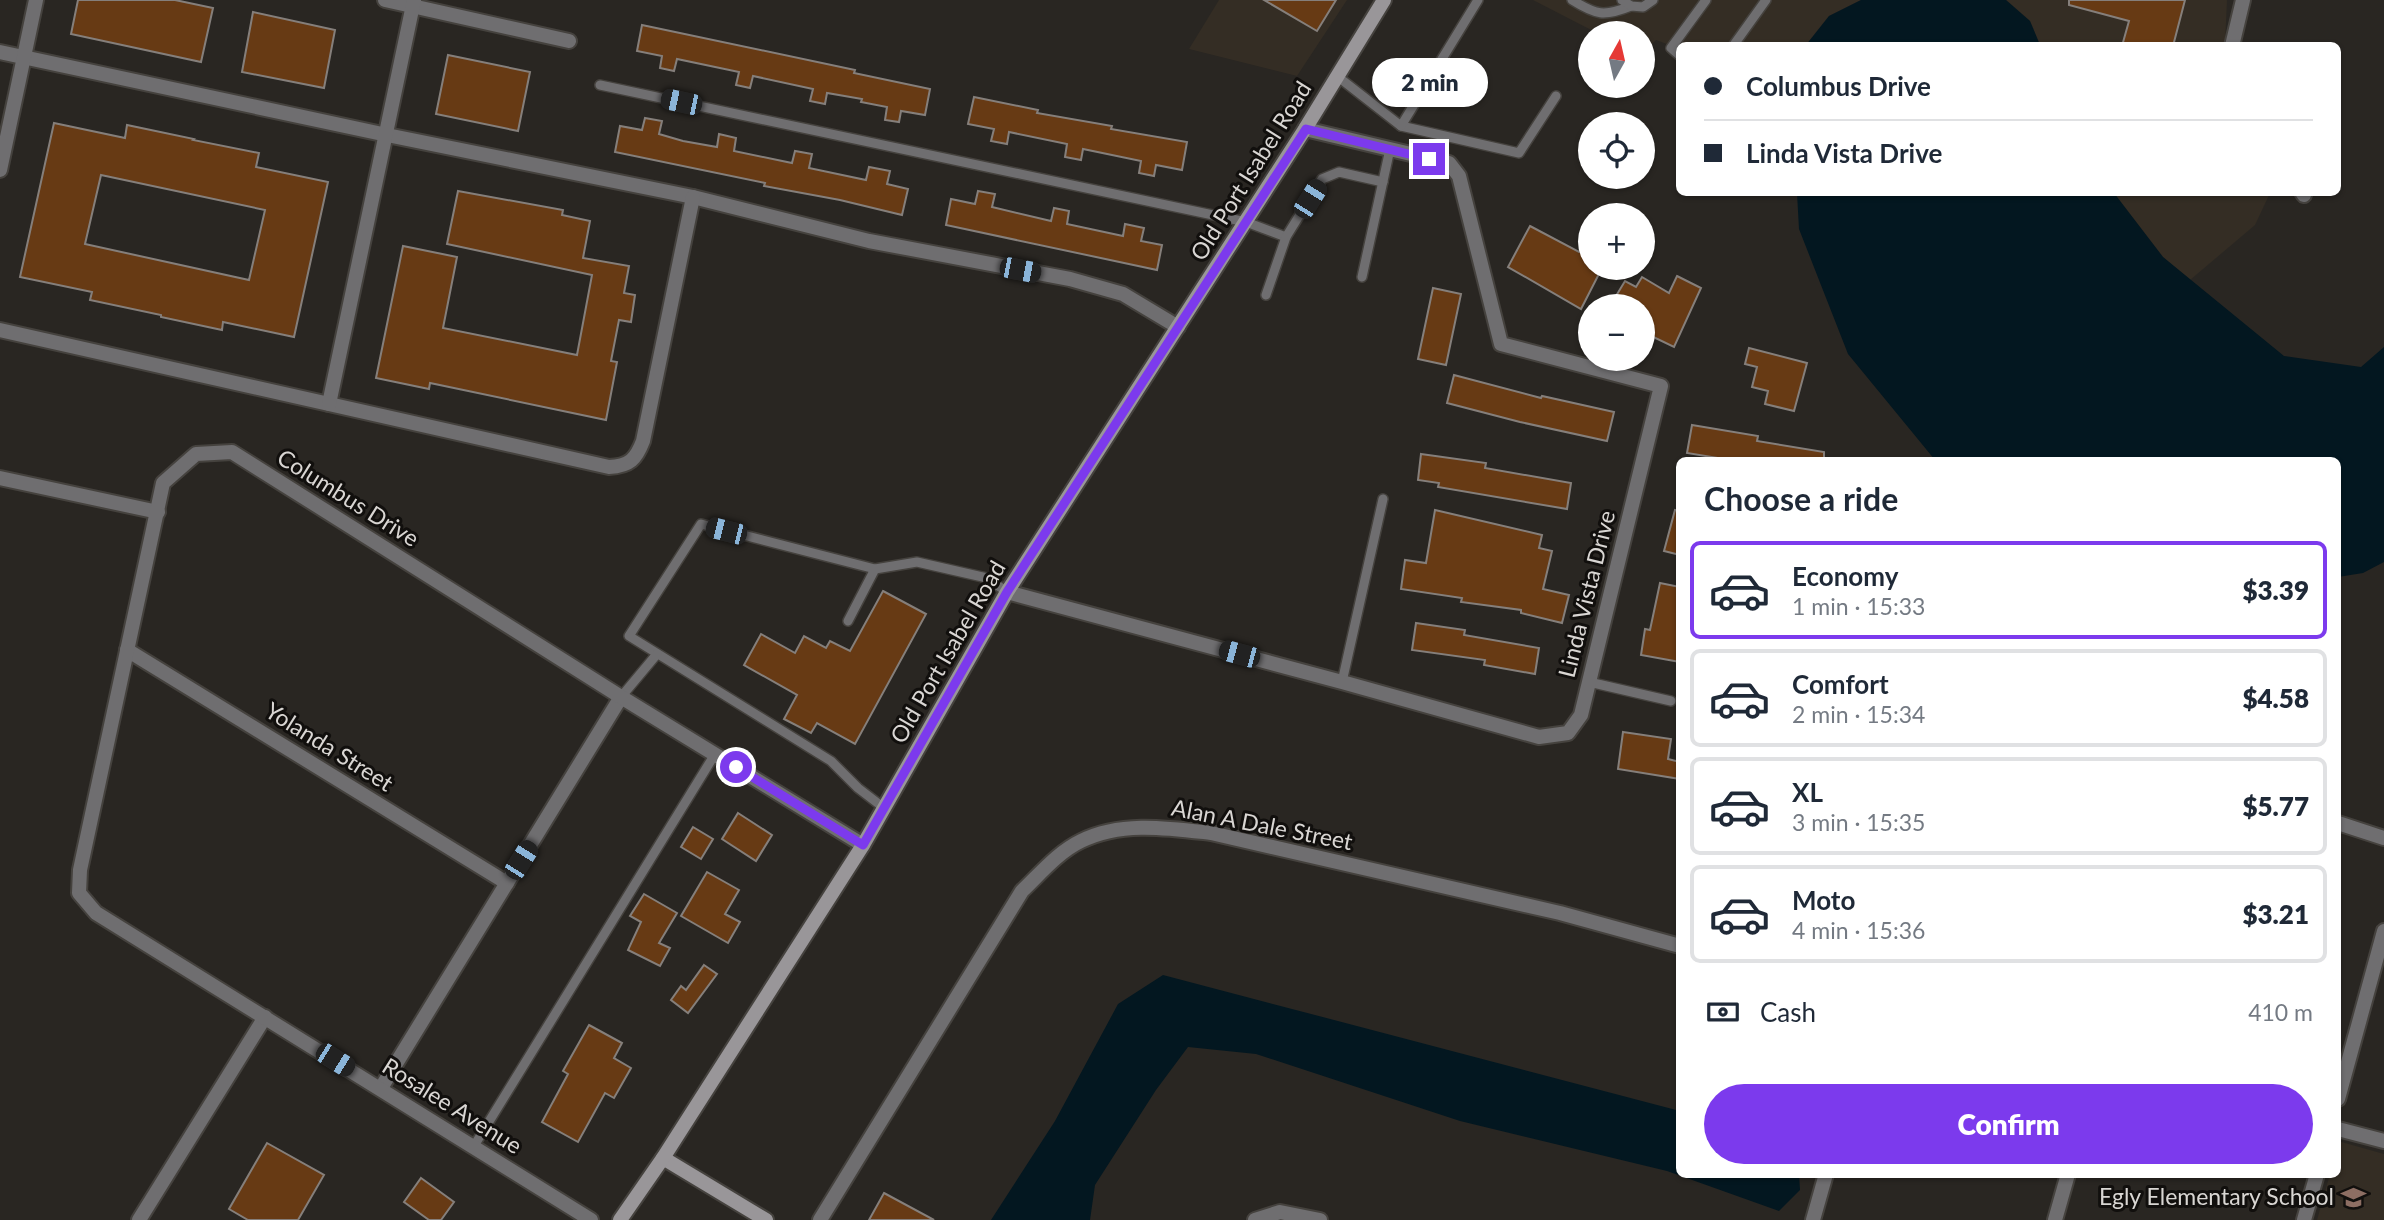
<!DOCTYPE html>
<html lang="en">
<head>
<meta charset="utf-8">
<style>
	:root { --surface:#fff; --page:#f6f6f7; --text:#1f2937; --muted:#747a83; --line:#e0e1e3; --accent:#7c3aed }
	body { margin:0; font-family:Lato,sans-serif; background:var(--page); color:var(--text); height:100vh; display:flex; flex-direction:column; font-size:26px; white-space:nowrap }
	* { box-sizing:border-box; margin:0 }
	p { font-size:23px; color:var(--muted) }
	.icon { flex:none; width:38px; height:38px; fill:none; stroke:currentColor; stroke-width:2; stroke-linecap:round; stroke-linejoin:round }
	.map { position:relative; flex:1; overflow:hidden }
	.sheet { position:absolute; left:1676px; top:457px; width:665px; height:721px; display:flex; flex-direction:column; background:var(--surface); border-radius:10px; box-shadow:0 2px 5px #0004 }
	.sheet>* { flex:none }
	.guide { position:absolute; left:1676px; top:42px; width:665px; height:154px; border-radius:10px; box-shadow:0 2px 5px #0004; display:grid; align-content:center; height:154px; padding:0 28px; background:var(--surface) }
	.needle { width:46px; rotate:8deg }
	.buttons { position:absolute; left:1578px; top:21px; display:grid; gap:14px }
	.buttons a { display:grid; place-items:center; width:77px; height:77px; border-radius:50%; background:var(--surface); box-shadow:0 2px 5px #0004; font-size:35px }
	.end { position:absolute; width:32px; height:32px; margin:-16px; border:9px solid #7c3aed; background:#fff; box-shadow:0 0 0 4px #fff }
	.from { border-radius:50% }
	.bubble { position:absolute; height:49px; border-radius:24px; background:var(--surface); box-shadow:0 2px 5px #0004; font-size:23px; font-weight:800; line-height:49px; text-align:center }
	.car { position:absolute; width:21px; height:42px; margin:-21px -10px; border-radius:9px; box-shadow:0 0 5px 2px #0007; background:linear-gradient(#222 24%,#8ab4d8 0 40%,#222 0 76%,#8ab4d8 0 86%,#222 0) }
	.guide b { display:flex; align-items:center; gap:24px; height:66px; font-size:26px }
	.guide b+b { border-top:2px solid var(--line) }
	.guide i { width:18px; height:18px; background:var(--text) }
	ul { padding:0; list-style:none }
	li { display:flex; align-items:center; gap:21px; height:98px; margin:0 14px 10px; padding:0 14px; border:4px solid var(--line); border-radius:10px }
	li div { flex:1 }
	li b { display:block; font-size:26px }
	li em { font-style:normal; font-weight:800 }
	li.active { border-color:var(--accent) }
	li>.icon { width:63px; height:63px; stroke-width:1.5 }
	h2 { padding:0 28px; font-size:32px; line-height:84px }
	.pay { display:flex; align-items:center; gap:18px; height:77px; padding:0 28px; font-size:26px }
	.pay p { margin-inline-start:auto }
	.action { display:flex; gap:14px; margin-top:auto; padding:14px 28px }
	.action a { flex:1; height:80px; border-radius:42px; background:var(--accent); color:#fff; font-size:28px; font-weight:800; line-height:80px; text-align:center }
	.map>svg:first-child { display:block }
</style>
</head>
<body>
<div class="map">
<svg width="2384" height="1220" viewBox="0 0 2384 1220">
	<rect width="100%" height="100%" fill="#292622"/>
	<g fill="#342d24">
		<polygon points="1219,0 1347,0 1297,76 1189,49"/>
		<polygon points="1533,0 1861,0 1829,16 1806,45 1680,46 1680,49 1656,40 1643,53 1643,33 1597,33"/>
		<polygon points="2006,0 2227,0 2225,45 2040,45 2030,21"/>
		<polygon points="2114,193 2270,193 2255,225 2190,280 2163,257"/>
		<polygon points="2338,1141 2384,1154 2384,1220 2317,1220 2330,1174 2338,1174"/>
	</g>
	<g fill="#031720">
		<polygon points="1861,0 2006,0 2030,21 2040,45 1806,45 1829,16"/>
		<polygon points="1797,193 2114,193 2163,257 2284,356 2361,367 2384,347 2384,562 2363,573 2338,577 2338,460 1935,460 1848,354 1799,229"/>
		<polygon points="1163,975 1680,1111 1680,1174 1799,1174 1800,1190 1779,1211 1667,1171 1460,1121 1256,1054 1188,1047 1156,1090 1095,1185 1090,1220 991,1220 1055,1121 1118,1004"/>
	</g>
	<g fill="#673a14" stroke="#857f7b" stroke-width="2" fill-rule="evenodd">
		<polygon points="78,0 175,0 213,8 201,62 71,34"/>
		<polygon points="1264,0 1336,0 1317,31"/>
		<polygon points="2069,0 2185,0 2173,46 2122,46 2129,21 2069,5"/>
		<polygon points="253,12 335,30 324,88 242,72"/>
		<polygon points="642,25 855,70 854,73 930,89 925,115 901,111 899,122 885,120 887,107 861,102 862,99 827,93 825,104 810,101 813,89 753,76 750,88 736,85 739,72 677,59 674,71 660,68 662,56 637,51"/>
		<polygon points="448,55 530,72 518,131 436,114"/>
		<polygon points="974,97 1038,110 1037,113 1112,126 1111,129 1187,142 1182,170 1156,165 1154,176 1139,173 1141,161 1083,149 1081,160 1065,157 1067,144 1009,132 1007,144 991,141 994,129 968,124"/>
		<polygon points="645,118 662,121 659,134 683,141 717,147 719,134 736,138 734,151 792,163 795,151 812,154 809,168 866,180 869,167 890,171 887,184 908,189 902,215 840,200 764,186 765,183 615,152 620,126 642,130"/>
		<path d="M54,123L125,138L127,125L194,139L193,140L259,153L256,167L328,182L294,337L223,322L222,330L161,317V315L90,300L92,292L20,277ZM101,175L265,210L249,280L85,244Z"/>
		<polygon points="458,191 563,210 562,215 590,221 583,258 629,266 624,293 635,295 631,322 619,320 611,361 617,362 606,420 430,383 429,389 376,378 403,246 457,257 443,328 577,355 592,275 447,244"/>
		<polygon points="978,191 995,194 992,207 1051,221 1054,208 1069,211 1067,224 1123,236 1125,224 1144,228 1141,241 1162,245 1157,270 946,225 951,199 975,204"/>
		<polygon points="1530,226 1579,252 1591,229 1591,268 1602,268 1581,309 1508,267"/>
		<polygon points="1677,276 1701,288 1674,347 1643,332 1643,306 1610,306 1625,281 1636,287 1642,277 1669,293"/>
		<polygon points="1433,288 1461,294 1446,365 1418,359"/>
		<polygon points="1749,348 1807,363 1794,411 1765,404 1768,391 1752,387 1757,367 1745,364"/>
		<polygon points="1454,375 1541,398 1542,396 1614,412 1607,441 1520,422 1447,403"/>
		<polygon points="1692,425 1758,436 1757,441 1824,452 1824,460 1730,460 1687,453"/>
		<polygon points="1421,454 1486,463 1485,468 1571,483 1567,509 1438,487 1439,483 1418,480"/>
		<polygon points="1435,510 1542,535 1539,548 1552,551 1543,589 1569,595 1562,623 1521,613 1521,610 1461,602 1462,598 1401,589 1405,560 1426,563"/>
		<polygon points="1675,510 1680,511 1680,555 1664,551"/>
		<polygon points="1660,583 1680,587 1680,662 1641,655 1645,629 1650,630"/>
		<polygon points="883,591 926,614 855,744 817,723 811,733 784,719 797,695 744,665 761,634 795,653 804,636 826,648 830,641 850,651"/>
		<polygon points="1416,623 1465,630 1464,635 1539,648 1535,674 1484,665 1485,660 1412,650"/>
		<polygon points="1623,732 1671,739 1668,759 1680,762 1680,779 1618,769"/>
		<polygon points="738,813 772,835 756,861 722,839"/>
		<polygon points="693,827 713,839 701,859 681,847"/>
		<polygon points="707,872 739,890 725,914 740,922 728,943 681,916"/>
		<polygon points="644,894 677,913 659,943 670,948 660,966 628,950 641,922 630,916"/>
		<polygon points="704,965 717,974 688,1013 671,1000 681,986 686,990"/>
		<polygon points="589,1025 622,1043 614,1058 631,1068 614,1098 605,1093 578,1142 542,1122 568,1074 563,1071"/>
		<polygon points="267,1143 324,1175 298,1220 248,1220 229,1209"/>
		<polygon points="421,1178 454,1202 441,1220 429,1220 404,1202"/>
		<polygon points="884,1193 934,1220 869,1220"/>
	</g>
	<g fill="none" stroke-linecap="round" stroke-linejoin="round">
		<defs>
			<g id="lane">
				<path d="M1572,0C1596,15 1604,17 1631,6"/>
				<polyline points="1622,0 1631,6 1643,7 1653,0"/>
				<polyline points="1733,46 1766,0"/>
				<polyline points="1680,56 1671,48 1706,0"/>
				<polyline points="1337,76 1401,126 1519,153 1556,96"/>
				<polyline points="600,85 1246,222 1286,237"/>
				<polyline points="1401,126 1478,0"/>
				<polyline points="1362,277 1390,149"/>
				<polyline points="1266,295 1286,237 1322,179 1339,172 1383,182"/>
				<polyline points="875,569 701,524 629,636 831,761 858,788 884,808"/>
				<polyline points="848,621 875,569 917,562 987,578 1007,592"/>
				<polyline points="1342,682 1383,499"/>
				<polyline points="1589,682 1671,701"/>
				<polyline points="621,697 657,654"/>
				<polyline points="474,1146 715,754"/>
			</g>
			<g id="street">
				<polyline points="385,0 569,41"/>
				<polyline points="2232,46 2243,0"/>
				<polyline points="0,52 387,135 693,197 869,241 1070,279 1123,294 1178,327"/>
				<polyline points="0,170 36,0"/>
				<polyline points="2302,192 2304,195"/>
				<path d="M0,330L609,467C630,466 636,459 643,441L693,197"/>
				<polyline points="329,404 414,0"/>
				<polyline points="0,478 158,512"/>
				<polyline points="1007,592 1342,682 1539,737 1568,733 1581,715 1661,386 1501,344 1459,176 1449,163 1305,129"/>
				<polyline points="127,650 507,883"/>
				<polyline points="2338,823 2384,838"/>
				<polyline points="381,1088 621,697"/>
				<polyline points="2338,1099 2384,931"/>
				<polyline points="2338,1129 2384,1141"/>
				<polyline points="139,1220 265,1017"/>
				<polyline points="591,1220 96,913 79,893 80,870 163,483 196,454 232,452 621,697 863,845"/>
				<path d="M820,1220L1022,891C1040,874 1058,852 1081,841C1121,821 1168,828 1211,833L1560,913L1680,946"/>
				<polyline points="1255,1220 1280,1212 1320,1220"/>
				<polyline points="1813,1220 1826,1174"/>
				<polyline points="2055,1220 2068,1174"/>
				<polyline points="2304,1220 2317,1174"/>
			</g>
			<g id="secondary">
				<polyline points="663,1158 766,1220"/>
				<polyline points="620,1220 663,1158 863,845 1007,592 1305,129 1384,0"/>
			</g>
		</defs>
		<use href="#lane" stroke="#45423e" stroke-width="12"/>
		<use href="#street" stroke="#45423e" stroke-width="18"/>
		<use href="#secondary" stroke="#45423e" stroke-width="18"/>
		<use href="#lane" stroke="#6f6e70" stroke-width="9"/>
		<use href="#street" stroke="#6f6e70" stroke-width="14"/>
		<use href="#secondary" stroke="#999699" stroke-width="14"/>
	</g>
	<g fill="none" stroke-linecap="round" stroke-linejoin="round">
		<polyline stroke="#7c3aed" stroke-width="9" points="736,767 863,845 1007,592 1306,129 1429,159"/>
	</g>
	<defs>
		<symbol id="school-bare" viewBox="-9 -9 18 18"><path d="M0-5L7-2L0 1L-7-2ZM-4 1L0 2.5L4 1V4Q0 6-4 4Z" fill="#8d6e63" stroke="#110f0d" stroke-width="2.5" paint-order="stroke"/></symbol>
	</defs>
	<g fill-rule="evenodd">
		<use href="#school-bare" x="2336" y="1180" width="35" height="35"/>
	</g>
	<g text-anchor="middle" stroke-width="6" stroke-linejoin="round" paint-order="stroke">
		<g font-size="23" fill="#d9d6d3" stroke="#110f0d">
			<text transform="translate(1251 171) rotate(-58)" y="8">Old Port Isabel Road</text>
			<text transform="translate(348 498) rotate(32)" y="8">Columbus Drive</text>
			<text transform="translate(1587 594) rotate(-76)" y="8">Linda Vista Drive</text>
			<text transform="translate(948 652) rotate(-60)" y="8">Old Port Isabel Road</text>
			<text transform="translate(329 747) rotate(32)" y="8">Yolanda Street</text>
			<text transform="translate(1262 825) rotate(11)" y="8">Alan A Dale Street</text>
			<text transform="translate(452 1106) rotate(32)" y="8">Rosalee Avenue</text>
		</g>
		<g font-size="23" fill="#d9d6d3" stroke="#110f0d" text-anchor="end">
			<text x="2334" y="1205">Egly Elementary School</text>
		</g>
	</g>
</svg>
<div class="buttons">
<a><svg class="needle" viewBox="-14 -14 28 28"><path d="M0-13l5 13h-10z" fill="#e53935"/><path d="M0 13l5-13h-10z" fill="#747a83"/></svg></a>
<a><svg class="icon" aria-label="locate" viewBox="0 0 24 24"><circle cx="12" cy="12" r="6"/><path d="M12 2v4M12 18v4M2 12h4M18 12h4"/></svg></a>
<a>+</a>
<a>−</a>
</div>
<i class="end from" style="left:736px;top:767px"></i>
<i class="end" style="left:1429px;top:159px"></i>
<div class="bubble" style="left:1372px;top:58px;width:116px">2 min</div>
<i class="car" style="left:681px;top:102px;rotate:282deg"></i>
<i class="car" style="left:1310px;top:199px;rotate:32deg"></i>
<i class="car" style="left:1020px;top:270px;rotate:101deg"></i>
<i class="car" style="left:726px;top:531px;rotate:284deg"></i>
<i class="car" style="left:1239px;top:654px;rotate:285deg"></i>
<i class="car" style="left:521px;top:860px;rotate:32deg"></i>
<i class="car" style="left:335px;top:1060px;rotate:122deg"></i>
<div class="guide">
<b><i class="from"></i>Columbus Drive</b>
<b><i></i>Linda Vista Drive</b>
</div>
<section class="sheet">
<h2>Choose a ride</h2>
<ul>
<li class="active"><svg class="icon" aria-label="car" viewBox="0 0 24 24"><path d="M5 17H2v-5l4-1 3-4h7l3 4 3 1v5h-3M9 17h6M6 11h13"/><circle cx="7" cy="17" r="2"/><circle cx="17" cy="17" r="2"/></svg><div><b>Economy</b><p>1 min · 15:33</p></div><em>$3.39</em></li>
<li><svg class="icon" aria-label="car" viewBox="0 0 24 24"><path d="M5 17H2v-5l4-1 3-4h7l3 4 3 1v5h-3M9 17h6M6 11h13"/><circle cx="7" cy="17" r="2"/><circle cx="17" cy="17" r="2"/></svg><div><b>Comfort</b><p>2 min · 15:34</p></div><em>$4.58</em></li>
<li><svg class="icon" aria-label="car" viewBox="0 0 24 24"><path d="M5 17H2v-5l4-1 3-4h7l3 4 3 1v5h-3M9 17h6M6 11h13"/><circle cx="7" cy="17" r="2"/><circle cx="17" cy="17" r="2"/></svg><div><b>XL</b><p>3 min · 15:35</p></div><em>$5.77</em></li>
<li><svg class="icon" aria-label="car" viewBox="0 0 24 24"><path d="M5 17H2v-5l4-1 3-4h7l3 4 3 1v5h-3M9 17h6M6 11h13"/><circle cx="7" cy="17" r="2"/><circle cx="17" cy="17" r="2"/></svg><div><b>Moto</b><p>4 min · 15:36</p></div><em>$3.21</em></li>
</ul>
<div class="pay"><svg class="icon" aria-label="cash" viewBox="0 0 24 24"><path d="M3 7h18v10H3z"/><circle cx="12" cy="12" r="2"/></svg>Cash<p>410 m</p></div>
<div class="action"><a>Confirm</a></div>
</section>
</div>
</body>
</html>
